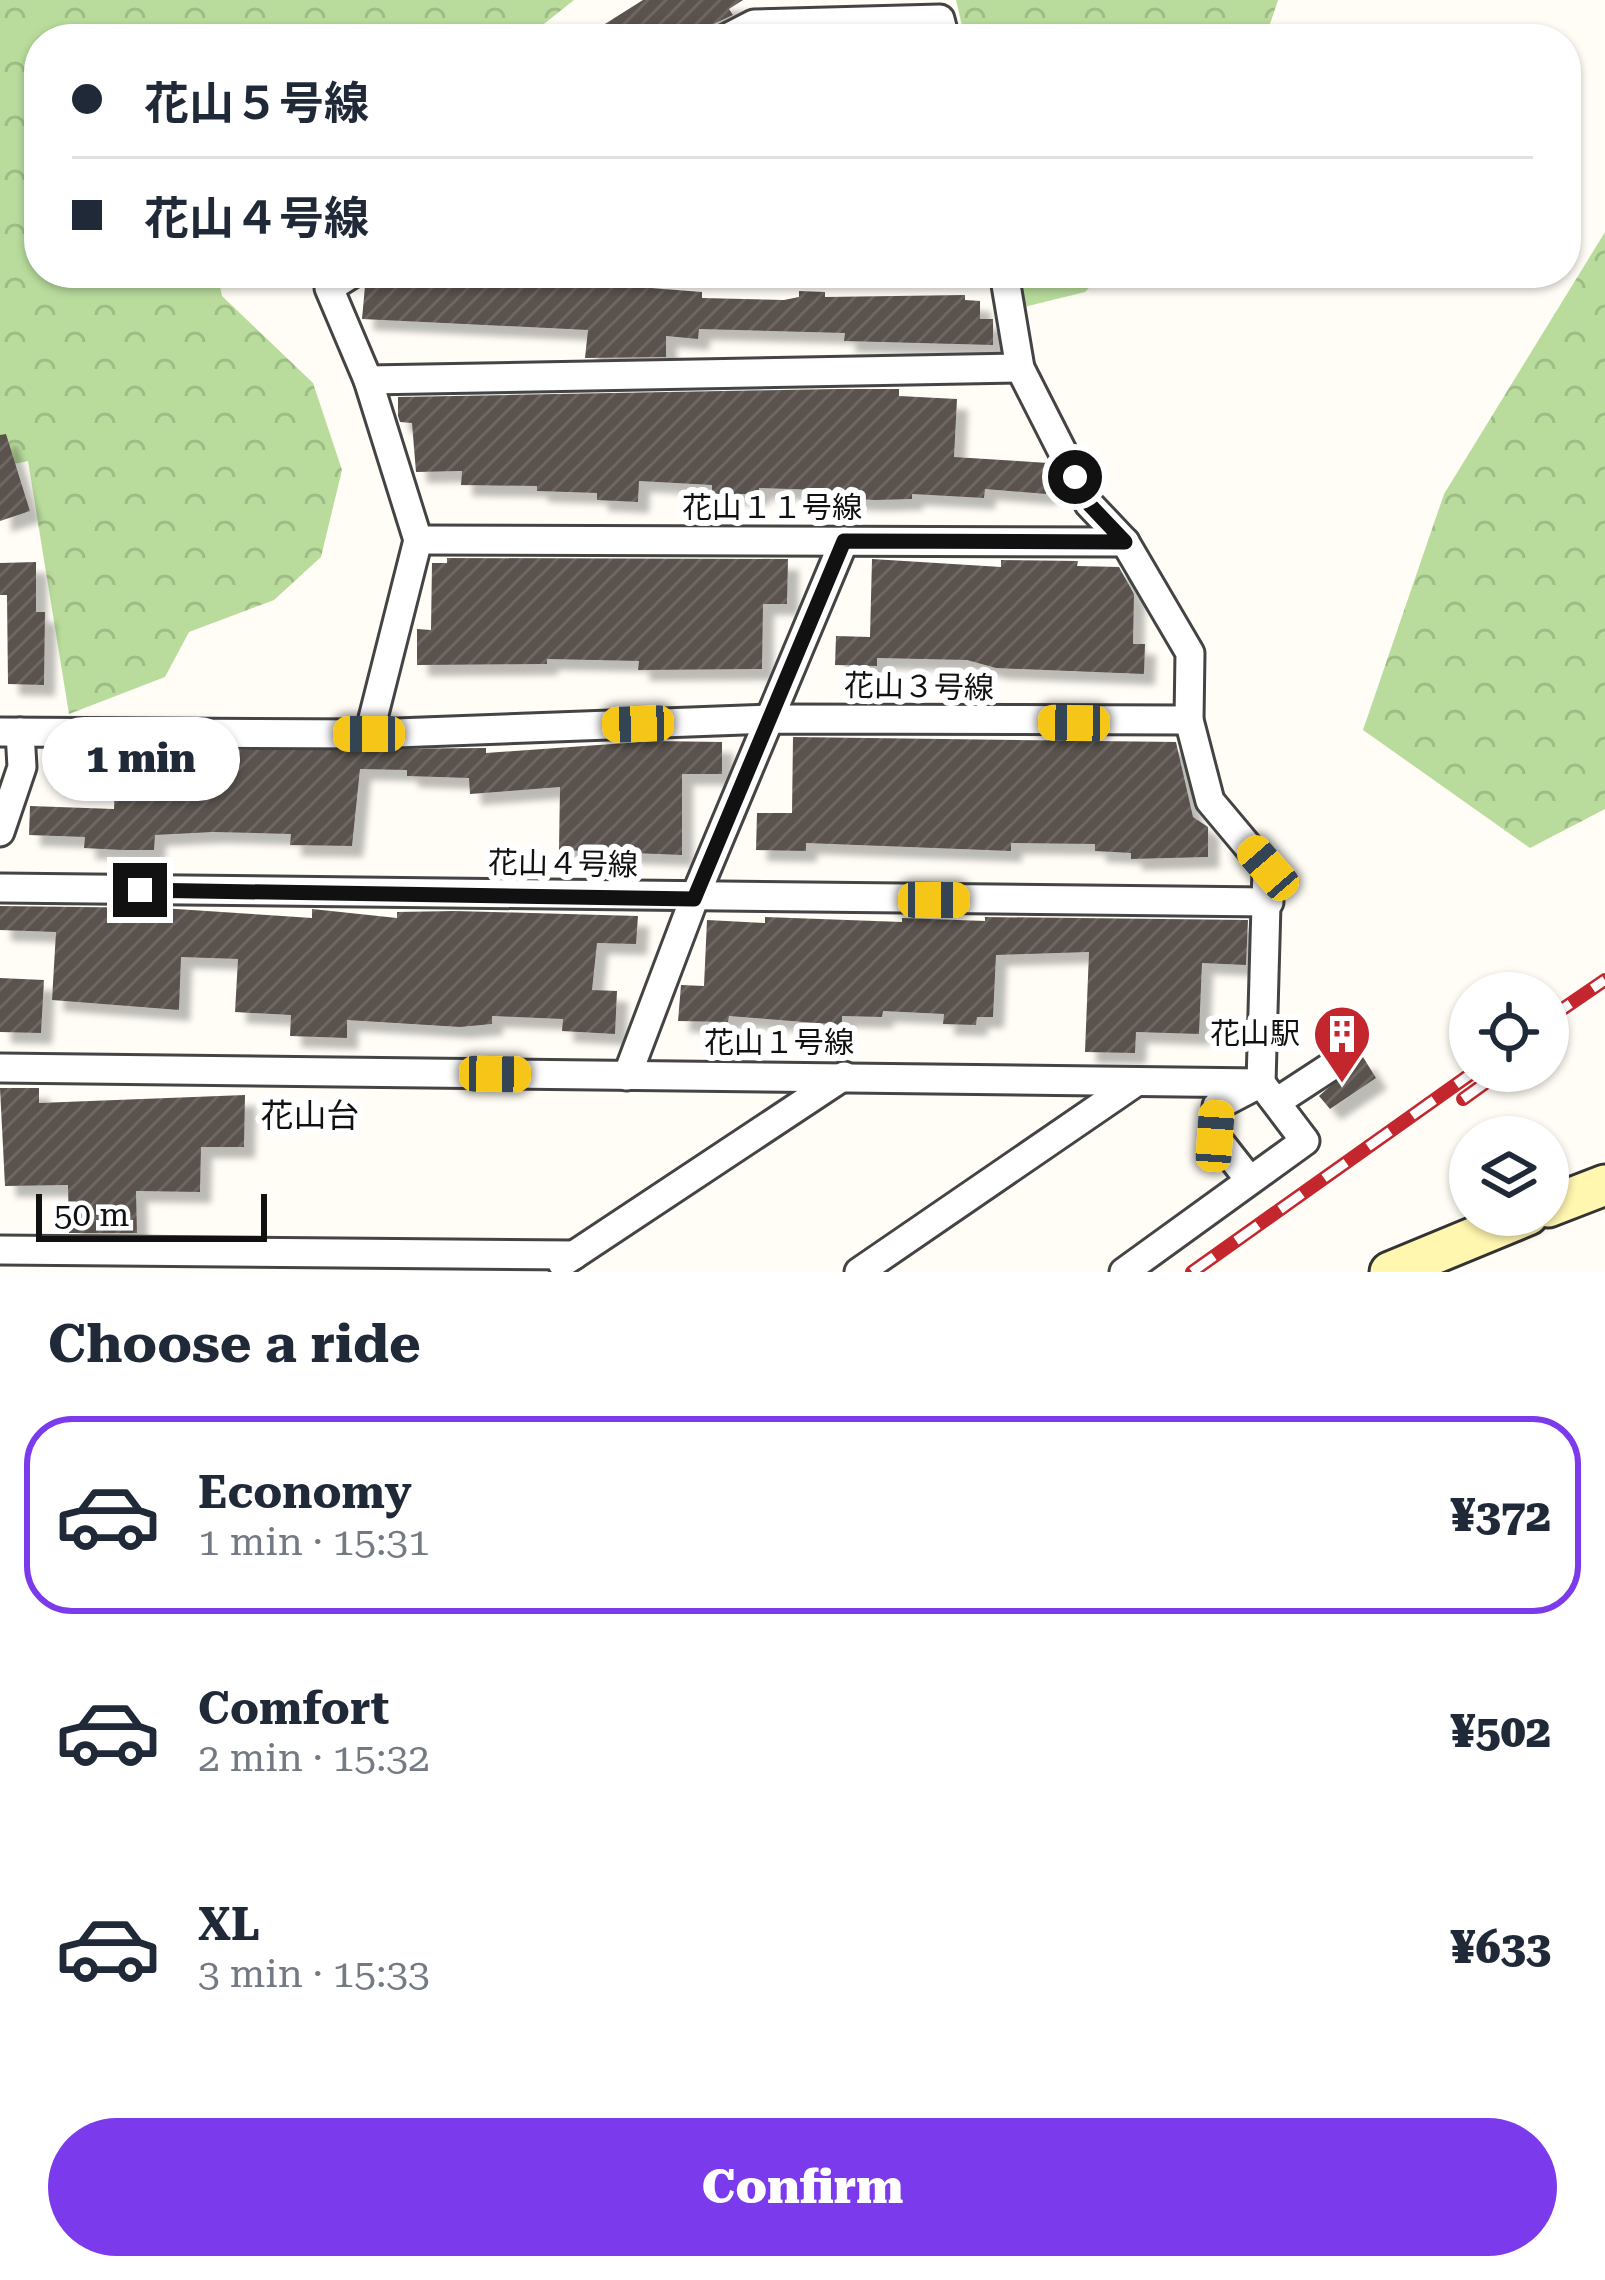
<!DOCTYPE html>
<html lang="en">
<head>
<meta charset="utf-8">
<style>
	:root { --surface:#fff; --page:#f2f2f3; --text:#1f2937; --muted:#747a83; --line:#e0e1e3; --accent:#7c3aed }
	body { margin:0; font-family:"Roboto Serif","Noto Sans JP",serif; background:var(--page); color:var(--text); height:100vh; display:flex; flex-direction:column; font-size:45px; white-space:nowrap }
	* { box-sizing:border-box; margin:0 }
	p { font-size:39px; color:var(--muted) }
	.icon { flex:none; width:66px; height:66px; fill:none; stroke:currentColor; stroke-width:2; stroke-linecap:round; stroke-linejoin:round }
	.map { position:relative; height:1272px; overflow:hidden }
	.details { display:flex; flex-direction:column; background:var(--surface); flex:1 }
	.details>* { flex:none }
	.guide { position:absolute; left:24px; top:24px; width:1557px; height:264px; border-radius:48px; box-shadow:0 3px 9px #0004; display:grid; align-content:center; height:264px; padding:0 48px; background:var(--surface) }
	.fabs { position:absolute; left:1449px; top:972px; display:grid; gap:24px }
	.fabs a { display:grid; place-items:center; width:120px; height:120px; border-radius:50%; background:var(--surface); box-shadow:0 3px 9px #0004; font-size:60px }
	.scale { position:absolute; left:36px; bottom:30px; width:231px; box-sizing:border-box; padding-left:12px; border:6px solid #111; border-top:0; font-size:33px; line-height:42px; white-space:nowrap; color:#111; -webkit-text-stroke:9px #fff; paint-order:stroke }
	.end { position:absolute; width:54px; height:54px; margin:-27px; border:15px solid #111; background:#fff; box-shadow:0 0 0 6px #fff }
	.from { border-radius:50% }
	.bubble { position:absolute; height:84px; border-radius:42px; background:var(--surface); box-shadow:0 3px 9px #0004; font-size:39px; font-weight:800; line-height:84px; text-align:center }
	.car { position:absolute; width:36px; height:72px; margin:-36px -18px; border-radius:15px; box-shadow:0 0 9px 3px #0007; background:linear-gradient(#f5c518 24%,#345 0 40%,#f5c518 0 76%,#345 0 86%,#f5c518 0) }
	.guide b { display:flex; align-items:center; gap:42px; height:114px; font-size:45px }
	.guide b+b { border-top:3px solid var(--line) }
	.guide i { width:30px; height:30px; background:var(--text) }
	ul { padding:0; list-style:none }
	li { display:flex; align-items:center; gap:36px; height:198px; margin:0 24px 18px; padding:0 24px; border:6px solid transparent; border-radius:48px }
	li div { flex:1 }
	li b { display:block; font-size:45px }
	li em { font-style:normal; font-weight:800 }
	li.on { border-color:var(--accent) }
	li>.icon { width:108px; height:108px; stroke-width:1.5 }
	h2 { padding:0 48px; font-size:54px; line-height:144px }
	.button { display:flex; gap:24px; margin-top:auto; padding:24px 48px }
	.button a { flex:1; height:138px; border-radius:72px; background:var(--accent); color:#fff; font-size:48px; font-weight:800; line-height:138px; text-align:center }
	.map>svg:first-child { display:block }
</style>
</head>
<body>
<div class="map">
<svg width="1605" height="1272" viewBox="0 0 1605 1272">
	<defs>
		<pattern id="forest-crowns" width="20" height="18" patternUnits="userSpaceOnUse" patternTransform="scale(3)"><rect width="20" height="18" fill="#b9dc9c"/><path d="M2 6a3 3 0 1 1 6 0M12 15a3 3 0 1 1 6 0" fill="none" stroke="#9ebc85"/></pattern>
		<pattern id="building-hatch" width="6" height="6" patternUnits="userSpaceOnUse" patternTransform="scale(3)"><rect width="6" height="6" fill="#5a524d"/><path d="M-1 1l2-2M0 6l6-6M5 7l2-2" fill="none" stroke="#6d6662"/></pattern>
		<filter id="shadow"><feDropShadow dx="11" dy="11" stdDeviation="3" flood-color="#0004"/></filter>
	</defs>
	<rect width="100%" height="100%" fill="#fffdf5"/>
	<g fill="url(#forest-crowns)">
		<polygon points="0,0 574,0 525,39 39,39 39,273 217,273 222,296 313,383 342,470 321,557 274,600 189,632 165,677 69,714 28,461 0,467"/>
		<polygon points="956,0 1278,0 1265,39 965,39"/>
		<polygon points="1605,232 1605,809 1530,848 1363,730 1444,494"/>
		<polygon points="1016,273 1103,273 1085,292 1024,307"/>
	</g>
	<g fill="url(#building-hatch)" filter="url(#shadow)">
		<polygon points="643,0 743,0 729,9 733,15 681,39 581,39"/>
		<polygon points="408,273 625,273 625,286 702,292 702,298 784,300 799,297 799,291 825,292 825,297 965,295 965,300 980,301 980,319 993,319 993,345 844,341 845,333 699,329 698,339 666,336 666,357 585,358 588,330 362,319 365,286 407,287"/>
		<polygon points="836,389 899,389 899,396 957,399 954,457 1048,463 1046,494 985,489 984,498 912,494 912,499 876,500 851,499 851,491 759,488 759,494 712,494 712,485 639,481 638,502 597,500 597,493 537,491 537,486 461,485 462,471 416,472 412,423 400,422 398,416 398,397"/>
		<polygon points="6,434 30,511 0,521 0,435"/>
		<polygon points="447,558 788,559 787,604 763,604 762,669 638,670 639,661 547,659 547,664 417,665 417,629 431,630 432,563 447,563"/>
		<polygon points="872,559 1001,567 1001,560 1078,561 1077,566 1119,567 1134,594 1133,644 1145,644 1144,674 996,668 967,660 877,658 877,666 835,665 836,636 870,637"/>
		<polygon points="36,562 36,612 45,612 44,685 8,684 7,595 0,595 0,563"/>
		<polygon points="793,737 1176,742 1193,817 1208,827 1208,857 1131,859 1131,853 1095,851 1095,844 1011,843 1011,851 806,843 806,851 756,850 757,813 792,813"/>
		<polygon points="654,741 722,742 722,774 682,774 682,855 559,850 560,787 470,794 469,778 407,776 407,770 360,769 352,846 290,845 291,834 213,832 155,835 154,850 122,850 84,848 85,837 29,835 30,806 114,809 116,751 486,748 486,753"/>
		<polygon points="0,906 161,908 312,918 312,909 397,918 397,912 455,911 638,916 636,944 597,943 592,990 617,991 615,1034 562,1031 563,1019 492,1016 492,1024 460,1027 347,1020 347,1038 290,1036 291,1015 235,1012 238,959 181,957 179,1010 52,1000 56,932 0,930"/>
		<polygon points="765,917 902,922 902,918 985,921 985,917 1248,920 1246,965 1202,963 1199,1034 1136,1032 1135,1053 1085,1052 1089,952 996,955 993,1017 977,1017 976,1025 943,1024 944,1014 883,1011 882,1017 842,1016 842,1025 729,1016 728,1022 678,1021 681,985 704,986 707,920 765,923"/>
		<polygon points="0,978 44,980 41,1033 0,1032"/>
		<polygon points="1363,1057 1376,1078 1330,1109 1319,1096"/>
		<polygon points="0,1088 39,1088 39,1103 245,1095 244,1147 201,1147 200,1192 136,1191 137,1233 69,1233 68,1185 5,1186"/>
	</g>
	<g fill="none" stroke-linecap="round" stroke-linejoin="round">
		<defs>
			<g id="street">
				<polyline points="725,39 754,24 940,19 945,39"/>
				<polyline points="353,273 329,288 368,380 418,540 369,734"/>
				<polyline points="1004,273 1020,368 1089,504 1125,542 1190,653 1189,720 1210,801 1267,869 1261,1083 1217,1106 1215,1136 1248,1178"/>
				<polyline points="368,380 1020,368"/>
				<polyline points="418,540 1125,542"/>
				<polyline points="0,732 369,734 772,719 1189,720"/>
				<polyline points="0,832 22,767 20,732"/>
				<polyline points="0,888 1269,902"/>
				<polyline points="0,1068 1261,1083 1305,1141 1124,1272"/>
				<polyline points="627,1076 694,899 844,541"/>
				<polyline points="1278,1101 1330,1067"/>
				<polyline points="0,1250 574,1255"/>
				<polyline points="562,1263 844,1076"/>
				<polyline points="859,1272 1136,1082"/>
			</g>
			<g id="secondary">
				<polyline points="1548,1207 1605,1185"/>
				<polyline points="1390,1272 1528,1215"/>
			</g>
		</defs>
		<use href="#street" stroke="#444" stroke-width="33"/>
		<use href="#secondary" stroke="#333" stroke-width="45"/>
		<use href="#street" stroke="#fff" stroke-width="27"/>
		<use href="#secondary" stroke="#fff6b0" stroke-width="39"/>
		<defs>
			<g id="rail">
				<polyline points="1548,1019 1605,980"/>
				<polyline points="1463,1099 1502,1071"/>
				<polyline points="1192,1272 1475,1071"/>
			</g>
		</defs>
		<use href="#rail" stroke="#c4262e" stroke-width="14"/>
		<use href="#rail" stroke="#fff" stroke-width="9" stroke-dasharray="27" stroke-linecap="butt"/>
	</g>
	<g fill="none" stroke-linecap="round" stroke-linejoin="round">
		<polyline stroke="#111" stroke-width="15" points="140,890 694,899 844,541 1125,542 1089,504 1075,477"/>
	</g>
	<defs>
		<symbol id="building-pin" viewBox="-11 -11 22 30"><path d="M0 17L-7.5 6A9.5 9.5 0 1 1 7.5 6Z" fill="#c4262e" stroke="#fff"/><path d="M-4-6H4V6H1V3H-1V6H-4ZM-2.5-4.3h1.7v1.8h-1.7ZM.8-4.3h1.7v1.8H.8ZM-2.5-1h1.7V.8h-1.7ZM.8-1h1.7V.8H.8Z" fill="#fff"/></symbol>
	</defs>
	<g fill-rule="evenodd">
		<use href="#building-pin" x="1309" y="1001" width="66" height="90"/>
	</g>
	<g text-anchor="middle" stroke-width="12" stroke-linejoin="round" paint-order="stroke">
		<g font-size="30" fill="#111" stroke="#fff">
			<text x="772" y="518">花山１１号線</text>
			<text transform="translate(919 687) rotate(1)" y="10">花山３号線</text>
			<text transform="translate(563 864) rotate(1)" y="10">花山４号線</text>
			<text x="779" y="1053">花山１号線</text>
		</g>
		<g font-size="30" fill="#111" stroke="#fff" text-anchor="end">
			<text x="1300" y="1044">花山駅</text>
		</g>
		<g font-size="33" fill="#111" stroke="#fff">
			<text x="310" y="1127">花山台</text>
		</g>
	</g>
</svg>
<div class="fabs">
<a><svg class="icon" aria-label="locate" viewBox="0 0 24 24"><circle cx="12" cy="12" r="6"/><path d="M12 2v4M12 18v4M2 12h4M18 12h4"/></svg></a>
<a><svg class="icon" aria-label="layers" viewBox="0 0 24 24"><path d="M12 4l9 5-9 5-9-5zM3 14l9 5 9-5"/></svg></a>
</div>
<div class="scale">50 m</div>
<i class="end from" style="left:1075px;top:477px"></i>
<i class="end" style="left:140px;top:890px"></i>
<div class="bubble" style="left:42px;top:717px;width:198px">1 min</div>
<i class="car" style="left:1074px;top:723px;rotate:271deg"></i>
<i class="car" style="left:638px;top:724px;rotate:268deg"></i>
<i class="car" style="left:369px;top:734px;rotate:270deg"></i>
<i class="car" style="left:1268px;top:868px;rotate:319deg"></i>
<i class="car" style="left:934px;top:900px;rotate:90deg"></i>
<i class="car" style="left:495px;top:1074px;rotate:91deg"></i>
<i class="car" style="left:1215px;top:1136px;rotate:4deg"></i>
<div class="guide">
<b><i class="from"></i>花山５号線</b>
<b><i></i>花山４号線</b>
</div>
</div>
<section class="details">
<h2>Choose a ride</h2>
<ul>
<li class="on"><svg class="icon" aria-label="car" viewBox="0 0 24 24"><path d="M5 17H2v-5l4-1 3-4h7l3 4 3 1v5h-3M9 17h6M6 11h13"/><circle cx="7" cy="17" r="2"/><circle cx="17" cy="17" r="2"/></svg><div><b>Economy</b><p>1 min · 15:31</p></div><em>¥372</em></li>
<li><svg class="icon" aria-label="car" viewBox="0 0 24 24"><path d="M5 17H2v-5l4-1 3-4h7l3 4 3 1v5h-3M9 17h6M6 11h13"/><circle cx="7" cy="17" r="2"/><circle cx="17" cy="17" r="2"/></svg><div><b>Comfort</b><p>2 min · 15:32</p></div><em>¥502</em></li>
<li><svg class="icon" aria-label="car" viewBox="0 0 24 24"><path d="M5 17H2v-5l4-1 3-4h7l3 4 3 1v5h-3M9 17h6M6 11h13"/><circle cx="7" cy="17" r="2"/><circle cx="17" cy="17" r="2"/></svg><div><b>XL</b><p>3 min · 15:33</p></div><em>¥633</em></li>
</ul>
<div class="button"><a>Confirm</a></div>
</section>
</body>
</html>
